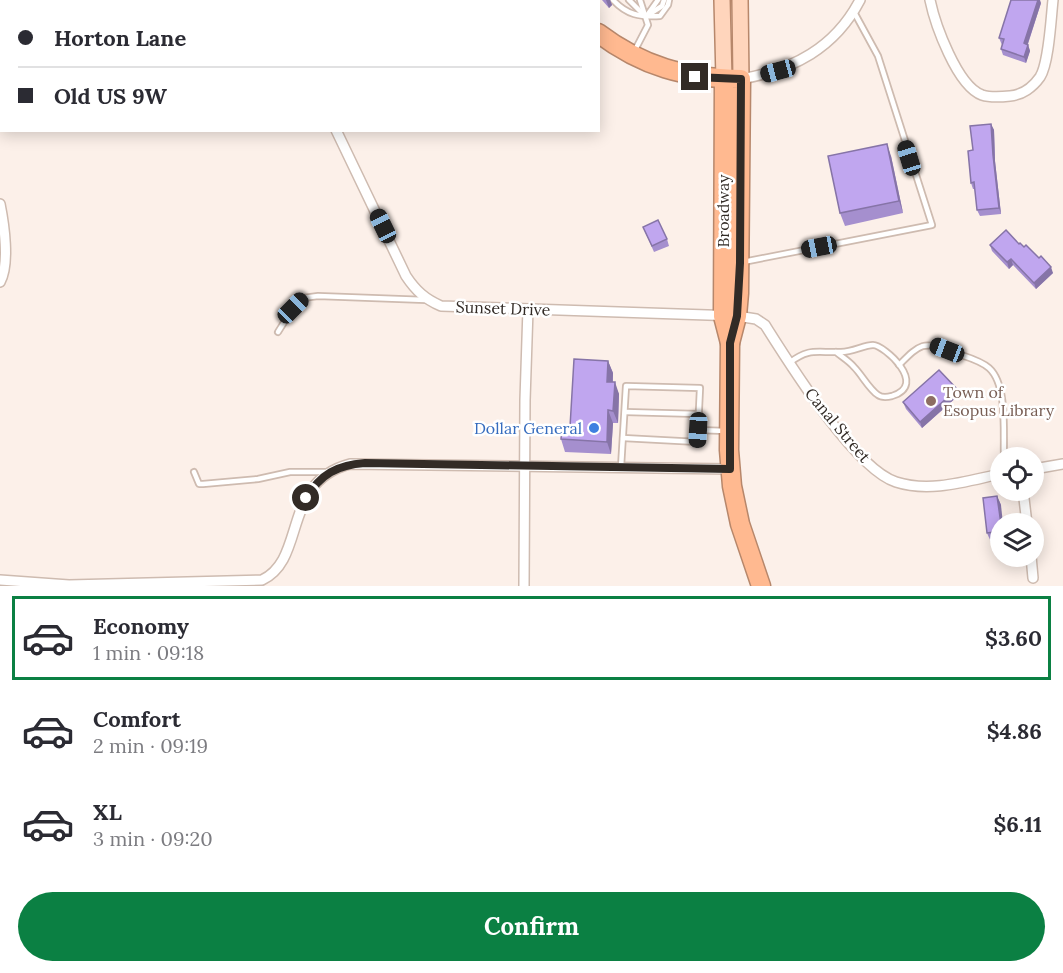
<!DOCTYPE html>
<html lang="en">
<head>
<meta charset="utf-8">
<style>
	:root { --surface:#fff; --page:#f7f7f7; --text:#2b2b33; --muted:#7c7c81; --line:#e1e1e2; --accent:#0b8043 }
	body { margin:0; font-family:Lora,serif; background:var(--page); color:var(--text); height:100vh; display:flex; flex-direction:column; font-size:22px; white-space:nowrap }
	* { box-sizing:border-box; margin:0 }
	p { font-size:20px; color:var(--muted) }
	.icon { flex:none; width:33px; height:33px; fill:none; stroke:currentColor; stroke-width:2; stroke-linecap:round; stroke-linejoin:round }
	.map { position:relative; height:586px; overflow:hidden }
	.details { display:flex; flex-direction:column; background:var(--surface); flex:1 }
	.details>* { flex:none }
	.guide { position:absolute; left:0px; top:0px; width:600px; height:132px; box-shadow:0 3px 15px #0003; display:grid; align-content:center; height:132px; padding:0 18px; background:var(--surface) }
	.buttons { position:absolute; left:990px; top:447px; display:grid; gap:12px }
	.buttons a { display:grid; place-items:center; width:54px; height:54px; border-radius:50%; background:var(--surface); box-shadow:0 3px 15px #0003; font-size:30px }
	.end { position:absolute; width:27px; height:27px; margin:-14px; border:8px solid #322b26; background:#fff; box-shadow:0 0 0 3px #fff }
	.from { border-radius:50% }
	.car { position:absolute; width:18px; height:36px; margin:-18px -9px; border-radius:8px; box-shadow:0 0 4px 2px #0007; background:linear-gradient(#222 24%,#8ab4d8 0 40%,#222 0 76%,#8ab4d8 0 86%,#222 0) }
	.guide b { display:flex; align-items:center; gap:21px; height:57px; font-size:22px }
	.guide b+b { border-top:2px solid var(--line) }
	.guide i { width:15px; height:15px; background:var(--text) }
	ul { padding:10px 0 0; list-style:none }
	li { display:flex; align-items:center; gap:18px; height:84px; margin:0 12px 9px; padding:0 6px; border:3px solid transparent; border-radius:0px }
	li div { flex:1 }
	li b { display:block; font-size:22px }
	li em { font-style:normal; font-weight:800 }
	li.on { border-color:var(--accent) }
	li>.icon { width:54px; height:54px; stroke-width:1.5 }
	.cta { display:flex; gap:12px; margin-top:auto; padding:12px 18px }
	.cta a { flex:1; height:69px; border-radius:36px; background:var(--accent); color:#fff; font-size:24px; font-weight:800; line-height:69px; text-align:center }
	.map>svg:first-child { display:block }
</style>
</head>
<body>
<div class="map">
<svg width="1063" height="586" viewBox="0 0 1063 586">
	<rect width="100%" height="100%" fill="#fcf0e9"/>
	<g fill="none" stroke-linecap="round" stroke-linejoin="round">
		<defs>
			<g id="lane">
				<path d="M613,0C627,15 639,17 660,16L668,5L669,0"/>
				<polyline points="629,0 644,15"/>
				<polyline points="514,2 514,0"/>
				<polyline points="537,2 541,0"/>
				<polyline points="648,14 658,0"/>
				<polyline points="648,15 662,6 664,0"/>
				<polyline points="635,50 648,25 640,0"/>
				<polyline points="743,262 932,225 878,56 854,12"/>
				<polyline points="278,332 293,308 303,298 318,296 426,300"/>
				<path d="M789,363C810,347 817,353 841,352C853,352 864,345 873,345C884,345 929,385 892,396C888,397 882,398 878,395C869,389 862,375 854,367C849,361 842,357 836,352"/>
				<path d="M899,365C919,345 923,340 950,351C962,356 979,359 989,368C1008,385 1003,433 1004,458"/>
				<polyline points="625,412 699,414"/>
				<polyline points="623,438 698,442 698,430"/>
				<polyline points="621,467 626,386 700,388 698,430 726,431"/>
				<polyline points="194,472 199,484 203,484 258,479 290,472 328,472"/>
			</g>
			<g id="street">
				<polyline points="271,0 272,2"/>
				<path d="M930,0C935,24 957,86 982,95C991,98 1001,97 1010,96C1022,95 1033,87 1040,77C1049,63 1051,18 1053,0"/>
				<polyline points="87,2 87,0"/>
				<polyline points="0,26 2,25"/>
				<path d="M741,79C793,70 835,48 860,0"/>
				<path d="M336,130L406,276C416,291 425,299 441,306L737,316L756,319L765,325C789,363 855,469 896,482C930,493 967,481 1000,474"/>
				<path d="M0,204C4,224 10,264 0,282"/>
				<polyline points="1034,469 1063,464"/>
				<polyline points="1023,490 1027,524"/>
				<polyline points="1031,556 1033,578"/>
				<path d="M0,580L69,585L262,580C307,559 281,482 350,464L730,469"/>
				<polyline points="524,586 525,400 528,309"/>
			</g>
			<g id="primary">
				<polyline points="722,0 724,79"/>
				<polyline points="740,0 741,79"/>
			</g>
			<g id="highway">
				<polyline points="559,0 561,2"/>
				<path d="M598,33C643,67 685,78 741,79L739,293L737,316L730,343"/>
				<polyline points="724,79 723,316 730,343 729,450 732,486 740,524 761,586"/>
			</g>
		</defs>
		<use href="#lane" stroke="#cebbb0" stroke-width="8"/>
		<use href="#street" stroke="#cebbb0" stroke-width="12"/>
		<use href="#primary" stroke="#b7876b" stroke-width="18"/>
		<use href="#highway" stroke="#b7876b" stroke-width="21"/>
		<use href="#lane" stroke="#fff" stroke-width="4.5"/>
		<use href="#street" stroke="#fff" stroke-width="9"/>
		<use href="#primary" stroke="#ffd5bc" stroke-width="15"/>
		<use href="#highway" stroke="#ffb990" stroke-width="18"/>
	</g>
	<g fill="#a58fce">
		<polygon points="602,0 610,0 612,5 609,8"/>
		<polygon points="1041,3 1028,44 1030,51 1026,63 1003,55 1001,49 1002,45 999,38"/>
		<polygon points="991,124 994,130 995,161 1001,214 980,216 977,210 975,189 973,189 971,183 973,150"/>
		<polygon points="891,156 903,213 845,226 840,213"/>
		<polygon points="643,227 667,239 669,246 654,252"/>
		<polygon points="1019,244 1053,273 1036,289 1013,265 1009,269 992,251 990,245"/>
		<polygon points="608,361 613,373 613,382 619,394 618,423 613,423 611,454 565,452 561,439 570,427"/>
		<polygon points="959,395 922,428 906,409 903,402"/>
		<polygon points="997,496 1001,505 1000,541 991,542 987,533"/>
	</g>
	<g fill="#8674a7">
		<polygon points="606,0 610,0 612,5 609,8"/>
		<polygon points="1038,0 1040,0 1041,3 1026,49 1024,43"/>
		<polygon points="1028,45 1030,51 1026,63 1024,57"/>
		<polygon points="991,124 994,130 995,161 1001,214 999,208 993,155"/>
		<polygon points="887,144 891,156 903,213 899,201"/>
		<polygon points="1011,259 1013,265 1009,269 1007,262"/>
		<polygon points="1051,267 1053,273 1036,289 1034,283"/>
		<polygon points="608,361 613,373 612,394 607,382"/>
		<polygon points="615,382 619,394 618,423 613,411"/>
		<polygon points="957,389 959,395 922,428 920,422"/>
		<polygon points="608,410 613,423 611,454 607,442"/>
		<polygon points="997,496 1001,505 1003,524 1001,524"/>
	</g>
	<g fill="#c0a6ef" stroke="#8674a7" stroke-width="1.5">
		<polygon points="1011,0 1038,0 1024,43 1028,45 1024,57 1001,49 1004,39 999,38"/>
		<polygon points="991,124 993,155 999,208 977,210 974,182 971,183 968,151 973,150 970,126"/>
		<polygon points="887,144 899,201 840,213 828,156"/>
		<polygon points="658,220 667,239 652,246 643,227"/>
		<polygon points="1006,230 1019,244 1020,243 1024,247 1026,245 1039,258 1041,256 1051,267 1034,283 1011,259 1007,262 990,245"/>
		<polygon points="574,359 608,361 607,382 615,382 613,411 608,410 607,442 561,439 562,426 570,427"/>
		<polygon points="939,370 957,389 920,422 903,402"/>
		<polygon points="997,496 1001,524 1000,531 987,533 983,498"/>
	</g>
	<g fill="none" stroke-linecap="round" stroke-linejoin="round">
		<path stroke="#322b26" stroke-width="8" d="M306,498C321,474 337,465 365,463L730,469V343L737,316L740,263L741,79L695,77"/>
	</g>
	<circle fill="#8d6e63" stroke="#fff" stroke-width="2" cx="931" cy="401" r="6"/>
	<circle fill="#3f7fe0" stroke="#fff" stroke-width="2" cx="594" cy="428" r="6"/>
	<g text-anchor="middle" stroke-width="5" stroke-linejoin="round" paint-order="stroke">
		<g font-size="16" fill="#322b26" stroke="#fff">
			<text transform="translate(723 211) rotate(-90)" y="6">Broadway</text>
			<text transform="translate(503 308) rotate(2)" y="6">Sunset Drive</text>
			<text transform="translate(838 425) rotate(50)" y="6">Canal Street</text>
		</g>
		<g font-size="16" fill="#785e54" stroke="#fff" text-anchor="start">
			<text x="943" y="398">Town of<tspan x="943" dy="18">Esopus Library</tspan></text>
		</g>
		<g font-size="16" fill="#366cbe" stroke="#fff" text-anchor="end">
			<text x="582" y="434">Dollar General</text>
		</g>
	</g>
</svg>
<div class="buttons">
<a><svg class="icon" aria-label="locate" viewBox="0 0 24 24"><circle cx="12" cy="12" r="6"/><path d="M12 2v4M12 18v4M2 12h4M18 12h4"/></svg></a>
<a><svg class="icon" aria-label="layers" viewBox="0 0 24 24"><path d="M12 4l9 5-9 5-9-5zM3 14l9 5 9-5"/></svg></a>
</div>
<i class="end from" style="left:306px;top:498px"></i>
<i class="end" style="left:695px;top:77px"></i>
<i class="car" style="left:778px;top:71px;rotate:255deg"></i>
<i class="car" style="left:909px;top:158px;rotate:343deg"></i>
<i class="car" style="left:383px;top:226px;rotate:334deg"></i>
<i class="car" style="left:819px;top:247px;rotate:259deg"></i>
<i class="car" style="left:293px;top:308px;rotate:45deg"></i>
<i class="car" style="left:947px;top:350px;rotate:291deg"></i>
<i class="car" style="left:698px;top:430px;rotate:183deg"></i>
<div class="guide">
<b><i class="from"></i>Horton Lane</b>
<b><i></i>Old US 9W</b>
</div>
</div>
<section class="details">
<ul>
<li class="on"><svg class="icon" aria-label="car" viewBox="0 0 24 24"><path d="M5 17H2v-5l4-1 3-4h7l3 4 3 1v5h-3M9 17h6M6 11h13"/><circle cx="7" cy="17" r="2"/><circle cx="17" cy="17" r="2"/></svg><div><b>Economy</b><p>1 min · 09:18</p></div><em>$3.60</em></li>
<li><svg class="icon" aria-label="car" viewBox="0 0 24 24"><path d="M5 17H2v-5l4-1 3-4h7l3 4 3 1v5h-3M9 17h6M6 11h13"/><circle cx="7" cy="17" r="2"/><circle cx="17" cy="17" r="2"/></svg><div><b>Comfort</b><p>2 min · 09:19</p></div><em>$4.86</em></li>
<li><svg class="icon" aria-label="car" viewBox="0 0 24 24"><path d="M5 17H2v-5l4-1 3-4h7l3 4 3 1v5h-3M9 17h6M6 11h13"/><circle cx="7" cy="17" r="2"/><circle cx="17" cy="17" r="2"/></svg><div><b>XL</b><p>3 min · 09:20</p></div><em>$6.11</em></li>
</ul>
<div class="cta"><a>Confirm</a></div>
</section>
</body>
</html>
